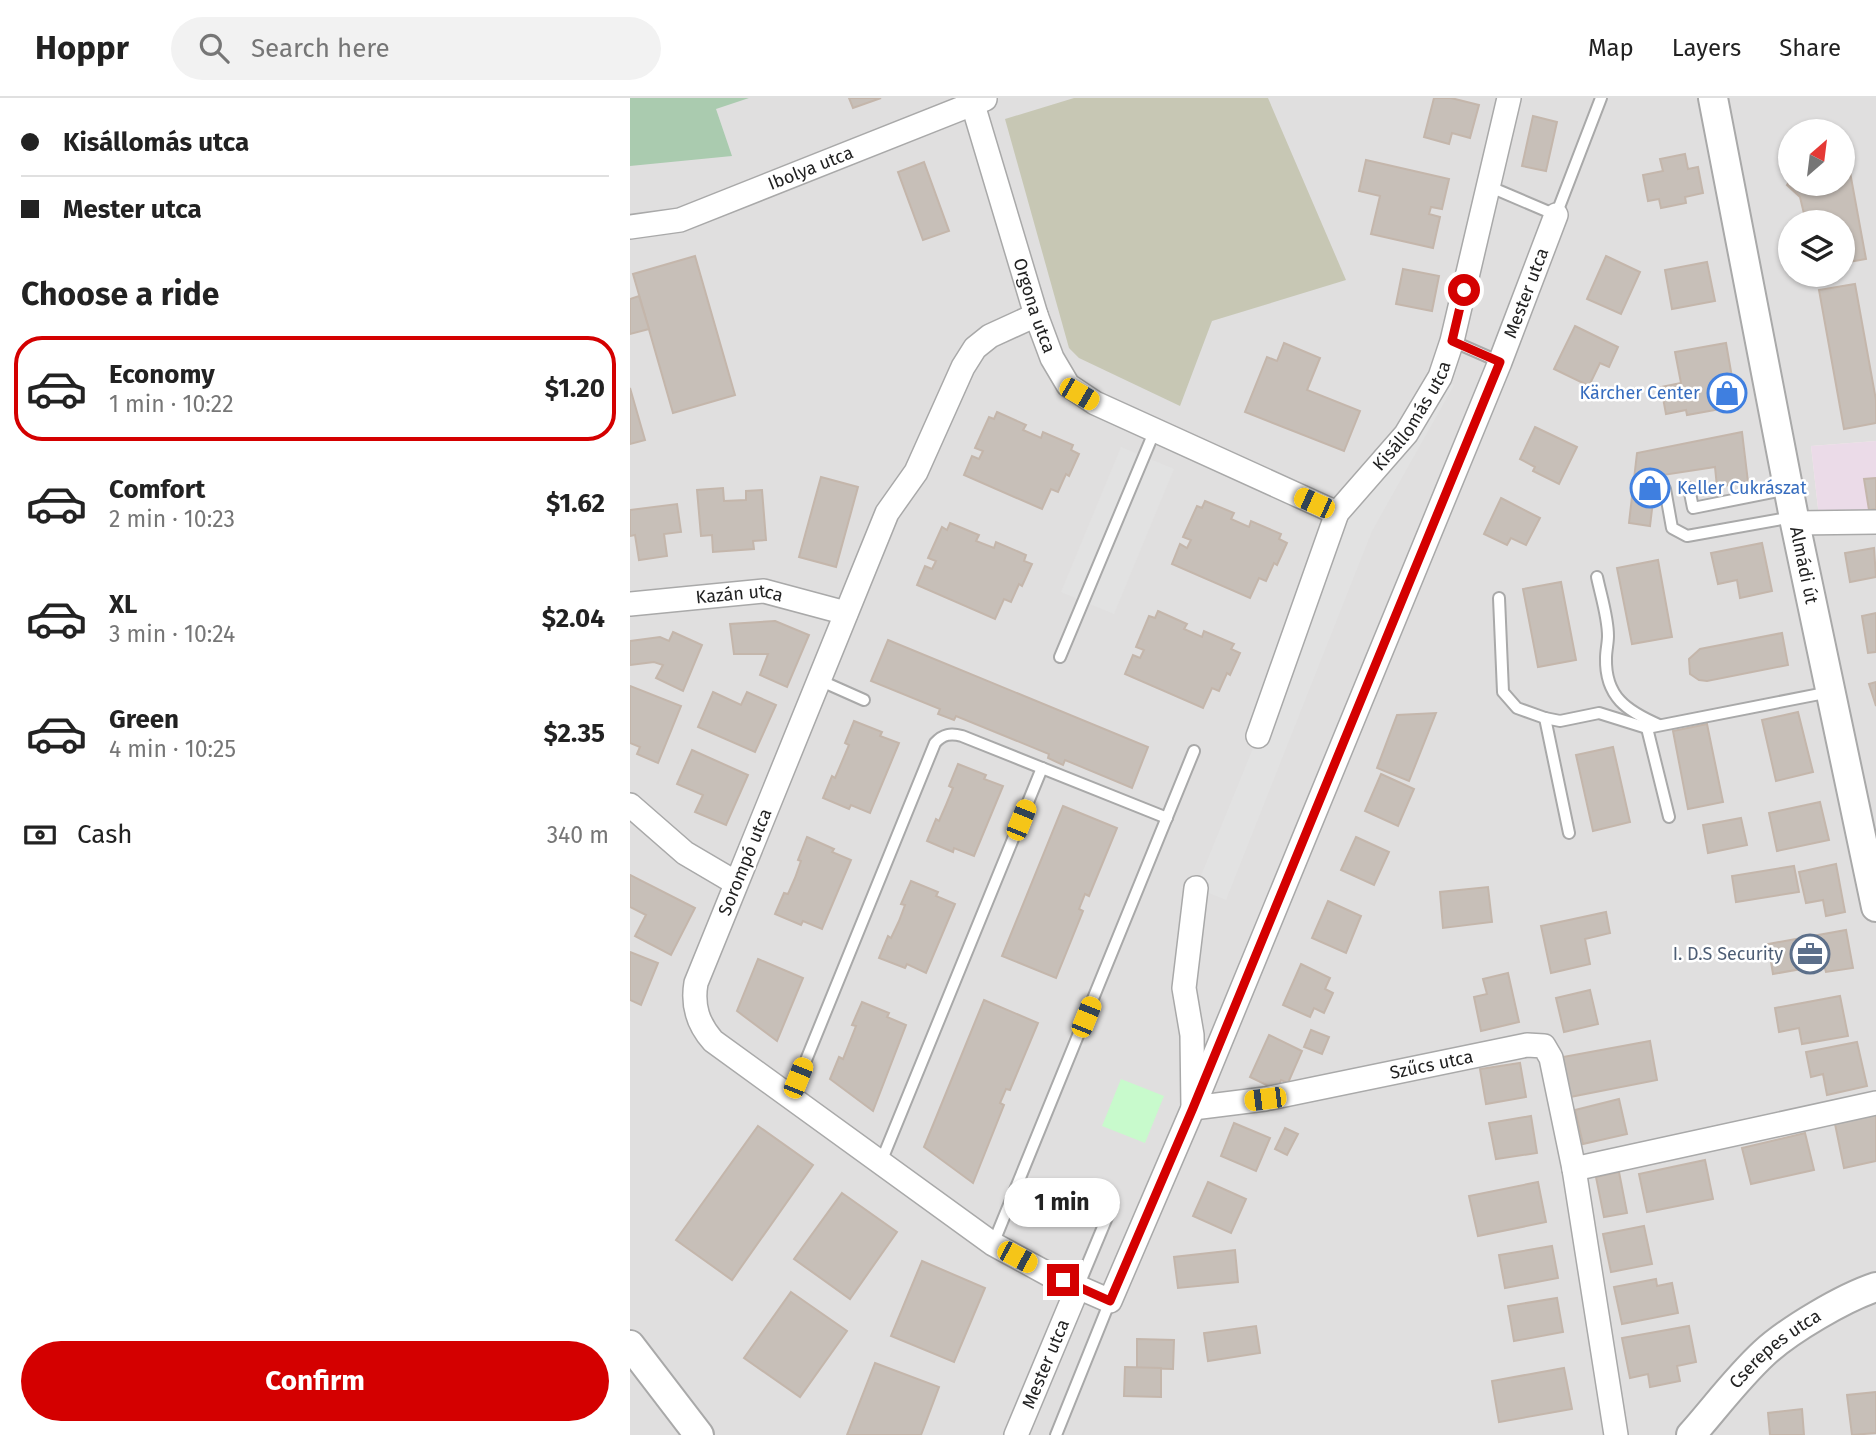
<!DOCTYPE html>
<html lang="en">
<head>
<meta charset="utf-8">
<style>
	:root { --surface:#fff; --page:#f2f2f2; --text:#222; --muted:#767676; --line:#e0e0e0; --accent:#d40000 }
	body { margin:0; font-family:"Fira Sans",sans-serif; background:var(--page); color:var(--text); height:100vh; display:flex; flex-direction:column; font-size:26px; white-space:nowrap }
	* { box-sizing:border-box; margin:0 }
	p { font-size:23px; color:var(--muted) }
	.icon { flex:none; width:38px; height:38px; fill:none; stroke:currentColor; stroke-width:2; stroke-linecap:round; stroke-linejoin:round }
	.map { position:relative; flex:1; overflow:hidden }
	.panel { display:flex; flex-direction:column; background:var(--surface); width:630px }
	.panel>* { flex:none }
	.guide { display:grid; align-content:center; height:154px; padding:0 21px; background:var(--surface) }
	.needle { width:46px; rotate:28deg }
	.controls { position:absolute; left:1148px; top:21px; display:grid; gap:14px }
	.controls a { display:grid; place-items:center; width:77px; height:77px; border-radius:50%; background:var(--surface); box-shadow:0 2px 5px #0004; font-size:35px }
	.end { position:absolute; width:32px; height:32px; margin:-16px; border:9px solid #d40000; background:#fff; box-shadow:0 0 0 4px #fff }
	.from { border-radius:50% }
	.bubble { position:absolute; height:49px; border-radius:24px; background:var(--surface); box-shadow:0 2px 5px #0004; font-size:23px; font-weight:700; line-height:49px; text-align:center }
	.car { position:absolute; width:21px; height:42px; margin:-21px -10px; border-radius:9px; box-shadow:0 0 5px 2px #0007; background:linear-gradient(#f5c518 24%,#345 0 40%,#f5c518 0 76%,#345 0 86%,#f5c518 0) }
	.guide b { display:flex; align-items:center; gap:24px; height:66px; font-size:26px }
	.guide b+b { border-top:2px solid var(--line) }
	.guide i { width:18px; height:18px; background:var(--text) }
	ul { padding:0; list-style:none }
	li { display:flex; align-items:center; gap:21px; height:105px; margin:0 14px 10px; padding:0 7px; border:4px solid transparent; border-radius:28px }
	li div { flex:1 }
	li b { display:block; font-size:26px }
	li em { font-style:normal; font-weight:700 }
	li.on { border-color:var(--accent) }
	li>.icon { width:63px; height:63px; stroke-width:1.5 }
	h2 { padding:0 21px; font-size:32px; line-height:84px }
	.pay { display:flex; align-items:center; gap:18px; height:77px; padding:0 21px; font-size:26px }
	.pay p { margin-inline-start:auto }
	.action { display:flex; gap:14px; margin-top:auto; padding:14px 21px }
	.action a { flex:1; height:80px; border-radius:42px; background:var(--accent); color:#fff; font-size:28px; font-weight:700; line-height:80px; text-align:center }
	header { display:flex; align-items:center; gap:42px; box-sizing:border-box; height:98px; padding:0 35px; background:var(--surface); border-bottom:2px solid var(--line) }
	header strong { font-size:33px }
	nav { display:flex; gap:38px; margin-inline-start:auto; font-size:24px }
	.search { width:490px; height:63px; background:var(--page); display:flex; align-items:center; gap:18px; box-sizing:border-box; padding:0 24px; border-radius:38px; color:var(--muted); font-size:26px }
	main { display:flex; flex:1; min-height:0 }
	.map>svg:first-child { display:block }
</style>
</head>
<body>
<header>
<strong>Hoppr</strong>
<div class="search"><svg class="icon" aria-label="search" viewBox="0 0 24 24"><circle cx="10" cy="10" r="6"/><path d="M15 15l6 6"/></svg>Search here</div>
<nav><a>Map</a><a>Layers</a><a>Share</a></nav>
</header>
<main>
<section class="panel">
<div class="guide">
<b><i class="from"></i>Kisállomás utca</b>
<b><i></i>Mester utca</b>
</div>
<h2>Choose a ride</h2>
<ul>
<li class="on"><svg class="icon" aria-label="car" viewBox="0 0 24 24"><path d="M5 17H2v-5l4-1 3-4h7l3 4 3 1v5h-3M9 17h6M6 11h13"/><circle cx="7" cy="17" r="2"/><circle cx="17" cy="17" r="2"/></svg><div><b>Economy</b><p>1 min · 10:22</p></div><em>$1.20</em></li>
<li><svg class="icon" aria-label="car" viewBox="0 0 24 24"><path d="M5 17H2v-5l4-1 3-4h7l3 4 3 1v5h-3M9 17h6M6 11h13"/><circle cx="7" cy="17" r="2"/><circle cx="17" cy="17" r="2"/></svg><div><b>Comfort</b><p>2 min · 10:23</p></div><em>$1.62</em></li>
<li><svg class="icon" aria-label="car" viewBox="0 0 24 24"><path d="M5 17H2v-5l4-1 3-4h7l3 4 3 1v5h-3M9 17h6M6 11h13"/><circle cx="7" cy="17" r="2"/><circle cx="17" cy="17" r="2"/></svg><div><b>XL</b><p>3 min · 10:24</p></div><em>$2.04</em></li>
<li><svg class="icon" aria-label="car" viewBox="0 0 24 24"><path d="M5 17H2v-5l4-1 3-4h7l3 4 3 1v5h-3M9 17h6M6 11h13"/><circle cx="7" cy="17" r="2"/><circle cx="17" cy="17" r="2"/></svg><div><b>Green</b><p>4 min · 10:25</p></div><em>$2.35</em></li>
</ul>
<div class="pay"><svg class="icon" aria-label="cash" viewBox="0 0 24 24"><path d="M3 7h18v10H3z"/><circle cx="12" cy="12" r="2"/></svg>Cash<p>340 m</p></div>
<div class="action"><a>Confirm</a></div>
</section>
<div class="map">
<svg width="1246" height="1337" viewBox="0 0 1246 1337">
	<rect width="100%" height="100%" fill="#f2efe9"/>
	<path fill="#e0dfdf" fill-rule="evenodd" d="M0,0H1246V343L1181,348L1191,437L1246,436V1337H0ZM1160,33H1213V86H1160ZM1160,124H1213V177H1160Z"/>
	<polygon fill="#ebdbe8" points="1246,343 1246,436 1191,437 1181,348"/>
	<polygon fill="#c7c7b4" points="444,0 638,0 716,182 582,223 550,308 449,260 439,250 375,21"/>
	<polygon fill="#aacbaf" points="0,0 119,0 86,11 102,58 0,68"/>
	<polygon fill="#c8facc" points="491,981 534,998 515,1045 472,1028"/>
	<g fill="#e2e2e2">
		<polygon points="810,279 824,287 742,433 596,802 566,790 628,638 707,415"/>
		<polygon points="491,349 544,371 484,516 431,494"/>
	</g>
	<g fill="#c7bfb8" stroke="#c4b6ab" stroke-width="2">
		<polygon points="219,0 251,0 223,10"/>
		<polygon points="804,0 821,0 849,7 840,40 822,35 819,46 794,39"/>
		<polygon points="903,18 927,24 916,73 892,68"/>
		<polygon points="1213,36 1236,161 1213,165 1213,124 1176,124 1170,99 1157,87 1160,82 1160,86 1213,86"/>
		<polygon points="1055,56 1058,71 1068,69 1073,95 1055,99 1056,105 1031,110 1029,101 1018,103 1013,77 1033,73 1030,61"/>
		<polygon points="736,62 819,81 812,111 801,109 799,116 810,119 803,150 741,136 750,98 729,93"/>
		<polygon points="294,64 319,133 293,142 268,74"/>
		<polygon points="65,158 105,297 43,315 3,176"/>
		<polygon points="976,158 1010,174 991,216 957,201"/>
		<polygon points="1077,164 1085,203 1042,211 1035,172"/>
		<polygon points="773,171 809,178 802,213 766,206"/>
		<polygon points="1225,186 1246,302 1246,325 1214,331 1189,192"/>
		<polygon points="9,198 19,231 0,236 0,201"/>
		<polygon points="945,228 988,249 979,269 970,265 959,288 924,271"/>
		<polygon points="654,245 690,260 677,292 730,313 714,353 615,314 637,259 647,263"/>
		<polygon points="1096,245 1107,308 1057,317 1056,312 1036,316 1031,289 1051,285 1045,254"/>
		<polygon points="0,290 15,342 0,346"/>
		<polygon points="367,314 396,327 393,332 411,340 413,334 443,347 441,352 449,356 439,378 436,376 428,394 421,391 412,411 334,377 342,358 349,361 353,353 345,350 359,319 364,321"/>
		<polygon points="905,329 947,349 929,386 903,373 905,369 890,361"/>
		<polygon points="1112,334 1118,384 1087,389 1085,369 1026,378 1020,428 999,425 1007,355"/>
		<polygon points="191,379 228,389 206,469 169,459"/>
		<polygon points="1246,380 1246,411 1239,412 1234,381"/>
		<polygon points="93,390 94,403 116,402 116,393 132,392 136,442 123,443 124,451 83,454 82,437 71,438 67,392"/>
		<polygon points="871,400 910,420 896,447 881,440 877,447 854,436"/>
		<polygon points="575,403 604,415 601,421 619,429 621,423 651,436 649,441 657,445 647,467 644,465 636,483 629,480 620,500 542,466 550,446 557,450 561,442 553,439 567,408 572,410"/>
		<polygon points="47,406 51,434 34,436 37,458 9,462 5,437 0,438 0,412"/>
		<polygon points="320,425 349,437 346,443 364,450 366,444 396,457 394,463 402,466 392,488 389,486 381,504 374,501 365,521 287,487 295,468 302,471 306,463 298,460 312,429 317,432"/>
		<polygon points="1132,445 1142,493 1110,500 1107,482 1088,486 1081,455"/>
		<polygon points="1244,450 1246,479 1220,484 1215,455"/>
		<polygon points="1028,462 1042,539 1002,546 987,470"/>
		<polygon points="931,484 946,562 908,569 893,491"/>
		<polygon points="528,513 557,526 554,531 572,539 574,533 604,546 601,551 610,555 600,577 597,575 589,593 582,590 573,610 495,576 503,557 510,560 514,552 506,549 519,518 525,520"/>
		<polygon points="1246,515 1246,554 1238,555 1232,518"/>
		<polygon points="145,523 179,537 157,589 130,577 138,556 104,556 100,526"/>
		<polygon points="43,534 72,547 53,593 26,580 33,567 24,564 0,567 0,543 30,539 39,543"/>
		<polygon points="1152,535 1158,567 1077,583 1069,582 1060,576 1059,561 1070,551"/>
		<polygon points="258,542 518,649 502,690 435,662 433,667 418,660 419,656 326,618 324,622 308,616 310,611 241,583"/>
		<polygon points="1246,584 1246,608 1239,586"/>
		<polygon points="0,588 51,608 28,665 7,656 10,649 0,645"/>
		<polygon points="83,594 111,607 117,594 146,607 125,654 68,629"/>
		<polygon points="1168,614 1183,674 1146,683 1132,622"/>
		<polygon points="806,615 779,683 747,670 767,617"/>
		<polygon points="224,623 252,634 250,638 269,645 240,715 221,707 219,711 193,700 202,678 205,680 219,647 215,645"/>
		<polygon points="1077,626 1093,704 1058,711 1043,633"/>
		<polygon points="983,649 1000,724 963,733 946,657"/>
		<polygon points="62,652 118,677 96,727 65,714 73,697 47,686"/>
		<polygon points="328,666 356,677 354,681 373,688 344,758 324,750 323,754 297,743 306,721 309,723 316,707 323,690 319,688"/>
		<polygon points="751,676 784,691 768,728 735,713"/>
		<polygon points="1190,704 1199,742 1147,753 1139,715"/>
		<polygon points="433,708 487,730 459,798 455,796 449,811 453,813 426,880 372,858"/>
		<polygon points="1111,720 1117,747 1078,755 1073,727"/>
		<polygon points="177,739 204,751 202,754 221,762 192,831 173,823 171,827 145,816 154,795 158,796 165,780 171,763 168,762"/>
		<polygon points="726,739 759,754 744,787 711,772"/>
		<polygon points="1206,766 1215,814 1196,818 1193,802 1176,805 1169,774"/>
		<polygon points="1164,768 1169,794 1106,804 1102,778"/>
		<polygon points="0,777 65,810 41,857 5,838 16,817 0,809"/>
		<polygon points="281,783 308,794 306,798 325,806 296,875 277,866 275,870 249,860 258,838 261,840 269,823 275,807 271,806"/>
		<polygon points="858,789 862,824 813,830 810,794"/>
		<polygon points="698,803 731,818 716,855 682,840"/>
		<polygon points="976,814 980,835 955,841 960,866 921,875 911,828"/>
		<polygon points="1216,832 1223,870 1196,874 1194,867 1143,876 1138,846"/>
		<polygon points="0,854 28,865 11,907 0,902"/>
		<polygon points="128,861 173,880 147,943 107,913"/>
		<polygon points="671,866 700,880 695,891 703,895 694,915 684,910 680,919 653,907"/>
		<polygon points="878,875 889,924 851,933 844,899 857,896 853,881"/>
		<polygon points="960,892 968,926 934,934 926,900"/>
		<polygon points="1210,898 1218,938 1172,946 1169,930 1149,934 1145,910"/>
		<polygon points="354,902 408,925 380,992 376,991 370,1005 374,1007 343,1085 294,1049"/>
		<polygon points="232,904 259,915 257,919 276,927 243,1013 200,981 209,959 213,961 226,928 222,927"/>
		<polygon points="681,932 699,939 692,956 674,949"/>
		<polygon points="639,937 672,953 658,985 651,982 647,992 620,979"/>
		<polygon points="1020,943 1027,982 940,999 933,959"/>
		<polygon points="1227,944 1237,988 1197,997 1193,976 1181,979 1176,954"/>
		<polygon points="890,965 896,999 856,1006 850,971"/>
		<polygon points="989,1001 997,1036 953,1046 945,1012"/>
		<polygon points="1246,1013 1246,1063 1214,1070 1204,1021"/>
		<polygon points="901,1018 907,1055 866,1061 859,1025"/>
		<polygon points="604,1025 640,1040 626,1073 591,1058"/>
		<polygon points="128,1028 183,1067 102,1182 46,1142"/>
		<polygon points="655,1030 668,1036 657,1057 645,1051"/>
		<polygon points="1175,1035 1184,1072 1121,1086 1112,1050"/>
		<polygon points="1075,1062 1083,1101 1017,1114 1009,1076"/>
		<polygon points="989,1074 997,1115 974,1119 966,1079"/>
		<polygon points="578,1084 616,1101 601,1135 563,1118"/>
		<polygon points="908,1084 916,1124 848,1138 839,1098"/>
		<polygon points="212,1095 267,1134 220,1201 164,1161"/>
		<polygon points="1014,1128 1022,1166 981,1174 973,1136"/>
		<polygon points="922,1148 928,1180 875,1190 869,1157"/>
		<polygon points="605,1152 608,1184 548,1190 544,1159"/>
		<polygon points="292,1163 355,1190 324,1264 261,1238"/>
		<polygon points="1026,1181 1027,1188 1042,1185 1048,1215 992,1226 984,1189"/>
		<polygon points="161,1194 217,1233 170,1299 114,1260"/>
		<polygon points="927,1200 933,1234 884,1243 878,1208"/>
		<polygon points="626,1228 630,1255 578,1263 574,1235"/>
		<polygon points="1059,1228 1066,1264 1047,1268 1050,1283 1020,1289 1018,1276 1000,1280 992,1240"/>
		<polygon points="507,1241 544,1242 543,1271 507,1270"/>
		<polygon points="245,1265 309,1289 291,1337 217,1337"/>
		<polygon points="495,1269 531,1270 531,1299 494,1298"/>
		<polygon points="934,1270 942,1311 869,1324 862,1283"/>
		<polygon points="1246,1294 1246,1335 1222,1337 1217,1297"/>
		<polygon points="1172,1311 1174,1337 1140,1337 1138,1315"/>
	</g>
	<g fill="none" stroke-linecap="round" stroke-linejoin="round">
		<defs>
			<g id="service">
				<polyline points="858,88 926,117 971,0"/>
				<polyline points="822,243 870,264"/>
				<polyline points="1059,390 1063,410 1158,391"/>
				<polyline points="1035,391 1042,430 1057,438 1163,419"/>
				<path d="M967,479C971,498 978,519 978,538C978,545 976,553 976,560C975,599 997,613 1029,627"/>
				<polyline points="869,500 873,594 887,610 915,620 930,623 969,615 1017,630 1200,594"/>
				<polyline points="430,559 525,332"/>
				<polyline points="189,582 234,602"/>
				<polyline points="915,620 939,735"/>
				<polyline points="1017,630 1039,719"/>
				<path d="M161,999L305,645C313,636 321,635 332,638L537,720"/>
				<polyline points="251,1064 412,670"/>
				<polyline points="363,1146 564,653"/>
				<polyline points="448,1189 483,1105"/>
				<polyline points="426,1337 480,1203"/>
			</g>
			<g id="minor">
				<path id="s1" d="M341,0L406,217L422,260L438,287L465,305L707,415"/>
				<path id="s2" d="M0,129L50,122L355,1"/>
				<path d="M406,217L360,238L345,250L333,269L286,374L257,415L66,885C62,908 68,926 83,943L363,1146L418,1176L448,1189"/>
				<polyline points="1165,425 1246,424"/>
				<path id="s3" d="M0,506L134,493L216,515"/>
				<path id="s4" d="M628,638L707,415L776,336L810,279L822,243L879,0"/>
				<polyline points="0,707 55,755 106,785"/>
				<path id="s5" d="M566,790L554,890L562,937L563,1010L635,1001L897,947L914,948L921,960L944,1071L986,1337"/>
				<polyline points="944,1071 1246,1005"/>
				<path id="s6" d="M386,1337L448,1189L480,1203L563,1010L870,264L926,117"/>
			</g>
			<g id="tertiary">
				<path id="s7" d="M1083,0L1165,425L1246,809"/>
				<polyline points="0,1247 69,1337"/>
				<path id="s8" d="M1061,1337C1085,1310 1107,1280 1134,1255C1159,1232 1213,1200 1246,1189"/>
			</g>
		</defs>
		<use href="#service" stroke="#a9a9a9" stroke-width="14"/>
		<use href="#minor" stroke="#a9a9a9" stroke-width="26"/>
		<use href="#tertiary" stroke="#a9a9a9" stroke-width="32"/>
		<use href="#service" stroke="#fff" stroke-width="10"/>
		<use href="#minor" stroke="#fff" stroke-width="23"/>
		<use href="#tertiary" stroke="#fff" stroke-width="28"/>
	</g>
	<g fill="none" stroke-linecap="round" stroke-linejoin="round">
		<polyline stroke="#d40000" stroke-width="9" points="433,1182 480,1203 563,1010 870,264 822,243 834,192"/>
	</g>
	<defs>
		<symbol id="shop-ring" viewBox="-11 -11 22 22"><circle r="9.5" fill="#fff" stroke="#3f7fe0" stroke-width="1.5"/><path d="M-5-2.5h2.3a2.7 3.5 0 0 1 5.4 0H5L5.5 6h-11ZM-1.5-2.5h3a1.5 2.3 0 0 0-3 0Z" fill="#3f7fe0"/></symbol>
		<symbol id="office-ring" viewBox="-11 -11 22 22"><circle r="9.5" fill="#fff" stroke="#5c6f8a" stroke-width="1.5"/><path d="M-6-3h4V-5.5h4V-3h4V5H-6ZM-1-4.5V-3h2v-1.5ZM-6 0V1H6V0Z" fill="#5c6f8a"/></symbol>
	</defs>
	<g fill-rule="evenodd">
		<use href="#shop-ring" x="1075" y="273" width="44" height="44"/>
		<use href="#shop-ring" x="998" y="368" width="44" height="44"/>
		<use href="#office-ring" x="1158" y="834" width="44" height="44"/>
	</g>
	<g text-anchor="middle" stroke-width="5" stroke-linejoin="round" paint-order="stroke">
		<g font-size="18" fill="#222" stroke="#fff">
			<text dy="6" stroke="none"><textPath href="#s2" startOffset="191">Ibolya utca</textPath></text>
			<text dy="6" stroke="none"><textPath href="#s6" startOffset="1286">Mester utca</textPath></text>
			<text dy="6" stroke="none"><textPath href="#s1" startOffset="217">Orgona utca</textPath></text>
			<text dy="6" stroke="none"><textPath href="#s4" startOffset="360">Kisállomás utca</textPath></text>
			<text dy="6" stroke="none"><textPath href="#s7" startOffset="476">Almádi út</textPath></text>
			<text dy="6" stroke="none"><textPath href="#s3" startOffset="110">Kazán utca</textPath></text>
			<text transform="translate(115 764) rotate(-68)" y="6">Sorompó utca</text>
			<text dy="6" stroke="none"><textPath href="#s5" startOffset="464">Szűcs utca</textPath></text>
			<text dy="6" stroke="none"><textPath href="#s8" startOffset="121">Cserepes utca</textPath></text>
			<text dy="6" stroke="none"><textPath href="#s6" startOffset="77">Mester utca</textPath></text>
		</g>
		<g font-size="18" fill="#366cbe" stroke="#fff" text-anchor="end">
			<text x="1070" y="301">Kärcher Center</text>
			<text x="1047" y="396" text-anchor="start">Keller Cukrászat</text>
		</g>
		<g font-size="18" fill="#4e5e75" stroke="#fff" text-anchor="end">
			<text x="1153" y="862">I. D.S Security</text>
		</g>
	</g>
</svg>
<div class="controls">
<a><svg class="needle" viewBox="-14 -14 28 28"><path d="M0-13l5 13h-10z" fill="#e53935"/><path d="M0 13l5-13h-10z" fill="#767676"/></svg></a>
<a><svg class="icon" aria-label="layers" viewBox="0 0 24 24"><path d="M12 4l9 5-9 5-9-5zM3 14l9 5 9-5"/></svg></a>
</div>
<i class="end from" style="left:834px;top:192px"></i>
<i class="end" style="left:433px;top:1182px"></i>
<div class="bubble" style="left:374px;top:1080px;width:116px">1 min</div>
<i class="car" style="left:449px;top:296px;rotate:120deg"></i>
<i class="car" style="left:684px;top:405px;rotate:294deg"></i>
<i class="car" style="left:391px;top:722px;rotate:22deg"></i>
<i class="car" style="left:456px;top:919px;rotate:22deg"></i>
<i class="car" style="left:168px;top:980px;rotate:22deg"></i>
<i class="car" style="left:635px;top:1001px;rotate:263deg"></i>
<i class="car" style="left:387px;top:1159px;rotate:118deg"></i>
</div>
</main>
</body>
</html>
